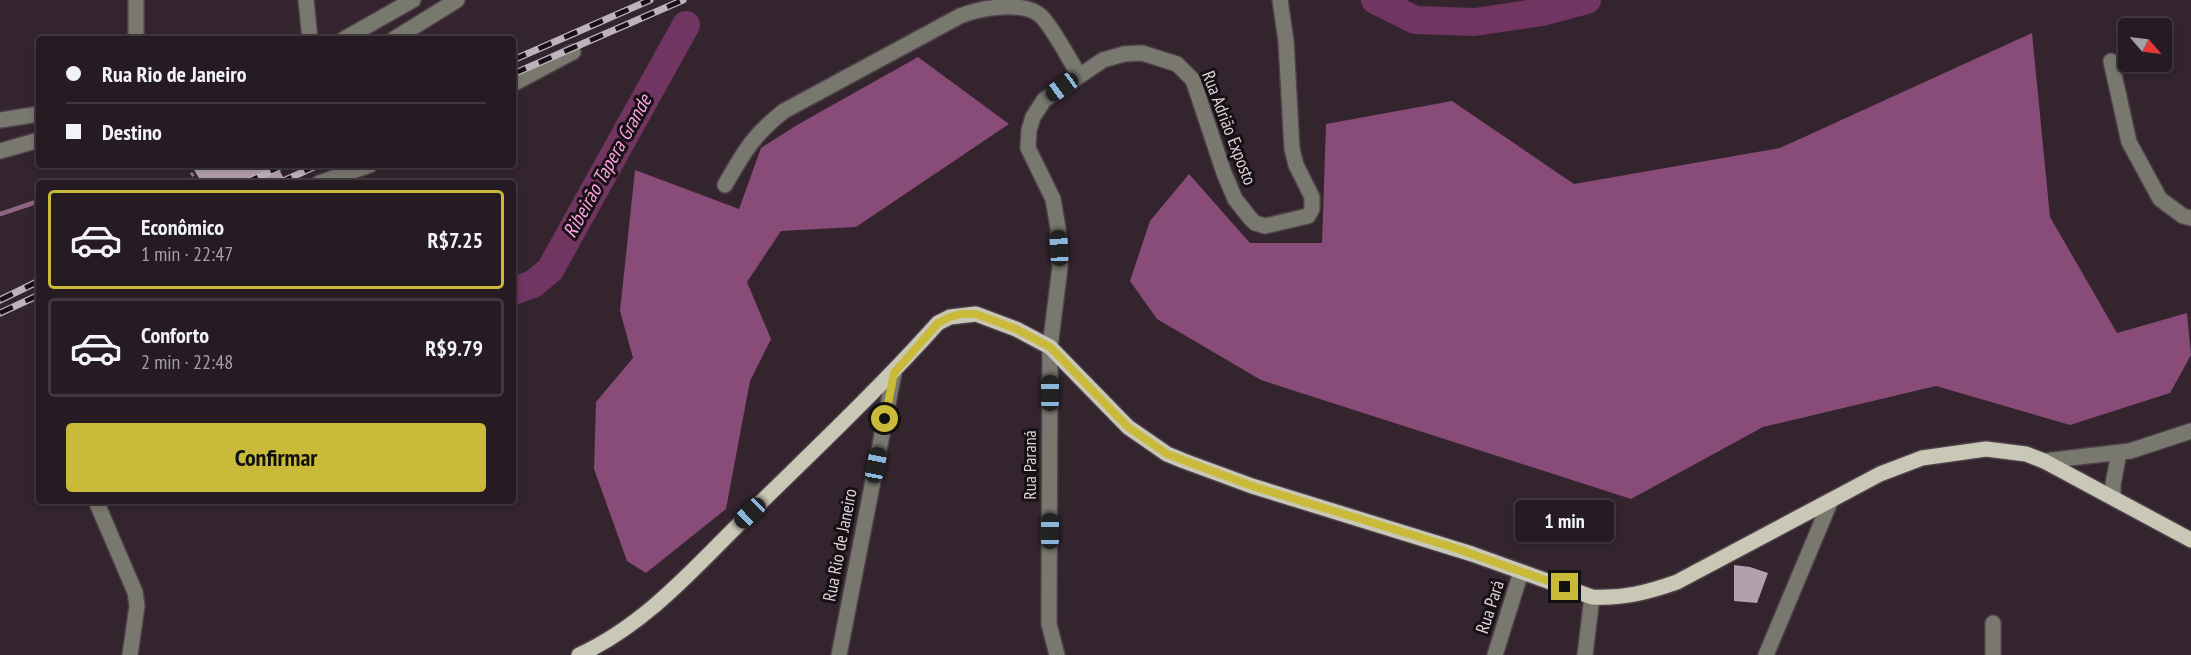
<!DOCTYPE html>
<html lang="pt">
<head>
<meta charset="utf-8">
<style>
	:root { --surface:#261b22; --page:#32282f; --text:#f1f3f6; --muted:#a4a1a5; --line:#423940; --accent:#c9ba3a }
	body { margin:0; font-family:"PT Sans Narrow",sans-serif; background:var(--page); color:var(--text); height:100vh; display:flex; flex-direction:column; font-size:22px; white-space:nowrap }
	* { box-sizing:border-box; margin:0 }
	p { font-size:20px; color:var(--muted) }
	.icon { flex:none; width:33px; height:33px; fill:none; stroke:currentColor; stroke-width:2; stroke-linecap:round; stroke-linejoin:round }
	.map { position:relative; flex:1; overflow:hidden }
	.side { position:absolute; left:36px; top:180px; width:480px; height:324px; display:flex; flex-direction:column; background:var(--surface); border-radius:6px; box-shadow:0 3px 9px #0003,0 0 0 2px var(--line) }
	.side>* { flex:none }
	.guide { position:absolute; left:36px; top:36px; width:480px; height:132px; border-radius:6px; box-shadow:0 3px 9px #0003,0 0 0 2px var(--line); display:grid; align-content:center; height:132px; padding:0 30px; background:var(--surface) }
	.needle { width:39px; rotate:118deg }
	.fabs { position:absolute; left:2118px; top:18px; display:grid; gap:12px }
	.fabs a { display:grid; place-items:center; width:54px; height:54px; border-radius:6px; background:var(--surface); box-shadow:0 3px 9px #0003,0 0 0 2px var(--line); font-size:30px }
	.end { position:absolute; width:27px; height:27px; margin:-14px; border:8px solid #c9ba3a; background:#111; box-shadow:0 0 0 3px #111 }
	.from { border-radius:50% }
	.bubble { position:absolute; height:42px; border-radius:6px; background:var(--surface); box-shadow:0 3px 9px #0003,0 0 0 2px var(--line); font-size:20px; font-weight:800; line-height:42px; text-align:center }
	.car { position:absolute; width:18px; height:36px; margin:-18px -9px; border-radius:8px; box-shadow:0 0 4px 2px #0007; background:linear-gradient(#222 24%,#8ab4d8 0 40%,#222 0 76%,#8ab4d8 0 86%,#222 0) }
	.guide b { display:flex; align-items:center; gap:21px; height:57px; font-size:22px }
	.guide b+b { border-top:2px solid var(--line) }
	.guide i { width:15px; height:15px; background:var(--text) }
	ul { padding:10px 0 0; list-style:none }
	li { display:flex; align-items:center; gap:18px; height:99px; margin:0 12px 9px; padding:0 18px; border:3px solid var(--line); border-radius:6px }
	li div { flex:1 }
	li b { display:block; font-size:22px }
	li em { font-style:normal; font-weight:800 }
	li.on { border-color:var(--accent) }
	li>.icon { width:54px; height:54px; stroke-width:1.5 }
	.cta { display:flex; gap:12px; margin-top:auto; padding:12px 30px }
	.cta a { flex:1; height:69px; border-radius:6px; background:var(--accent); color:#111; font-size:24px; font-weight:800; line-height:69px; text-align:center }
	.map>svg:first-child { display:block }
</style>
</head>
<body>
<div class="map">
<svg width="2191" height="655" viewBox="0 0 2191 655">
	<rect width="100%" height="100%" fill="#33242e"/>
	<g fill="#894b77">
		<polygon points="2032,33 2050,217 2117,333 2187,313 2191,355 2170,393 2070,425 1936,386 1763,427 1631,499 1261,380 1157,319 1130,281 1150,221 1189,174 1250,243 1322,243 1326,124 1452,101 1574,184 1780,148"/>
		<polygon points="918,57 1009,124 856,227 781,231 747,282 771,339 750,381 726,509 646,573 627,561 594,469 596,402 633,358 620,311 635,170 739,209 761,148 797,125"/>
	</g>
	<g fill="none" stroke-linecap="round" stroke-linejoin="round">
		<polyline stroke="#916485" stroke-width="4.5" points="0,214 39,201"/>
		<g stroke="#713561" stroke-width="28">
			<polyline points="1375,0 1415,20 1475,22 1542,12 1587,0"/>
			<polyline points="513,291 533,284 550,270 686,25"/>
		</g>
	</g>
	<g fill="#b4a0ad">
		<polygon points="191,165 277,165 286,183 202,183"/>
		<polygon points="1734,565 1750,567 1768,573 1757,603 1734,601"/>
	</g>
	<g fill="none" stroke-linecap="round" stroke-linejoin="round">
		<defs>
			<g id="minor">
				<polyline points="136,0 136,39"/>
				<polyline points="306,0 310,39"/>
				<polyline points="344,39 413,0"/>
				<polyline points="394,39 457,0"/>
				<polyline points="2111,61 2129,142 2160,199 2183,216 2191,218"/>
				<polyline points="513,84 573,52"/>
				<polyline points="0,120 39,114"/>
				<polyline points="0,151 39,140"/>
				<polyline points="319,183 370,165"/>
				<path d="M725,185C744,152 753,135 784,111L960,16C980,8 1023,0 1041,16C1053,28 1069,59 1079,75"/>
				<polyline points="2044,461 2130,451 2191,431"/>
				<polyline points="2113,497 2113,484 2119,453"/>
				<polyline points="96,501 135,592 137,606 130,655"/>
				<polyline points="839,655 894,373"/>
				<polyline points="1057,655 1049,624 1050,347 1060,267 1058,228 1053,199 1028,148 1029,130 1033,117 1044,100 1103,60 1124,54 1142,53 1177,64 1193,80 1224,173 1235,199 1250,218 1255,223 1265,226 1308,216 1312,209 1312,197 1296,165 1292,149 1286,41 1280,0"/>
				<polyline points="1495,655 1521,572"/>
				<polyline points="1585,655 1592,597"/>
				<polyline points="1766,655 1831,500"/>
				<polyline points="1993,655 1993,623"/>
			</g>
			<path id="major" d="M579,655C647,624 697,565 749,514C813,451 878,390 938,323L950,317L976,314L1016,329L1050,347L1128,427L1167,454L1184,461L1252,486L1472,554L1592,597C1622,599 1649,592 1677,582L1880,474L1922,458L1986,449L2026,454L2044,461L2191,540"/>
		</defs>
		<use href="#minor" stroke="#4e4049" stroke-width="18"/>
		<use href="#major" stroke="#4e4049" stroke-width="18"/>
		<polyline stroke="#867a82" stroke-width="3" stroke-dasharray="4.5 4.5" stroke-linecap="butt" points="186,165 198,183"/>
		<use href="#minor" stroke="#79786f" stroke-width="15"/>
		<use href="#major" stroke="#c9c7b5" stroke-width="15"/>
		<defs>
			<g id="rail">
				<polyline points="513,60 650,0"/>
				<polyline points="513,74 683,0"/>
				<polyline points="245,183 284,165"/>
				<polyline points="279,183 318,165"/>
				<polyline points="0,300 39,281"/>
				<polyline points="0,313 39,295"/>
			</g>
		</defs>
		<use href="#rail" stroke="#beb3ba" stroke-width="7"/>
		<use href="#rail" stroke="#171014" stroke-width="4.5" stroke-dasharray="14" stroke-linecap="butt"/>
	</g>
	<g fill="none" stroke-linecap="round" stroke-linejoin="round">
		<polyline stroke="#c9ba3a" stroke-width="8" points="885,419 894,373 938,323 950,317 961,314 976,314 1016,329 1050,347 1128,427 1167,454 1252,486 1455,548 1565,587"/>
	</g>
	<g text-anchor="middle" stroke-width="6" stroke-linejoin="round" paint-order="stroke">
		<g font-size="18" fill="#ddd3d9" stroke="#171014">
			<text transform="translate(1229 128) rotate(69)" y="6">Rua Adrião Exposto</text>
			<text transform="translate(1030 465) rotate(-90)" y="6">Rua Paraná</text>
			<text transform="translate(840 545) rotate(-79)" y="6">Rua Rio de Janeiro</text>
			<text transform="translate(1490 607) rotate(-72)" y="6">Rua Pará</text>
		</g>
		<g font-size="20" font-style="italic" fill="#fda3e1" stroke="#171014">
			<text transform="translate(607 166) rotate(-61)" y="7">Ribeirão Tapera Grande</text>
		</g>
	</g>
</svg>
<div class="fabs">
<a><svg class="needle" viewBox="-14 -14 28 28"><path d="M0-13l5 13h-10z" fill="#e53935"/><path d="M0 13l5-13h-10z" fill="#a4a1a5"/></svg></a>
</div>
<i class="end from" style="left:885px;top:419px"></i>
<i class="end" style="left:1565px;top:587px"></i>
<div class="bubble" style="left:1515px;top:500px;width:99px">1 min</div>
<i class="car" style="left:1062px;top:87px;rotate:234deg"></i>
<i class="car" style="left:1059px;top:248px;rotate:357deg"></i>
<i class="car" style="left:1050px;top:393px;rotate:0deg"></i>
<i class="car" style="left:876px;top:465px;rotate:11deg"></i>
<i class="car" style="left:750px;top:513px;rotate:226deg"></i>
<i class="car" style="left:1050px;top:531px;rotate:0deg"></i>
<div class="guide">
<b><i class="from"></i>Rua Rio de Janeiro</b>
<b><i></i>Destino</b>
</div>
<section class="side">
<ul>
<li class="on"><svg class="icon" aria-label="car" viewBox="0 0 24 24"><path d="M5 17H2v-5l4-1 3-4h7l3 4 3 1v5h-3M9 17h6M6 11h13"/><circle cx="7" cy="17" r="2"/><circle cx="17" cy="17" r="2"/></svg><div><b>Econômico</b><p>1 min · 22:47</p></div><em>R$7.25</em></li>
<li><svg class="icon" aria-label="car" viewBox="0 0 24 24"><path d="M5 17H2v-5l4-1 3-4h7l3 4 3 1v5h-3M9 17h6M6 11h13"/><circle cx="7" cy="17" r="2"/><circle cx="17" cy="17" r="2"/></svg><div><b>Conforto</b><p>2 min · 22:48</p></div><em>R$9.79</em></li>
</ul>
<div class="cta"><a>Confirmar</a></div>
</section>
</div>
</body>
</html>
